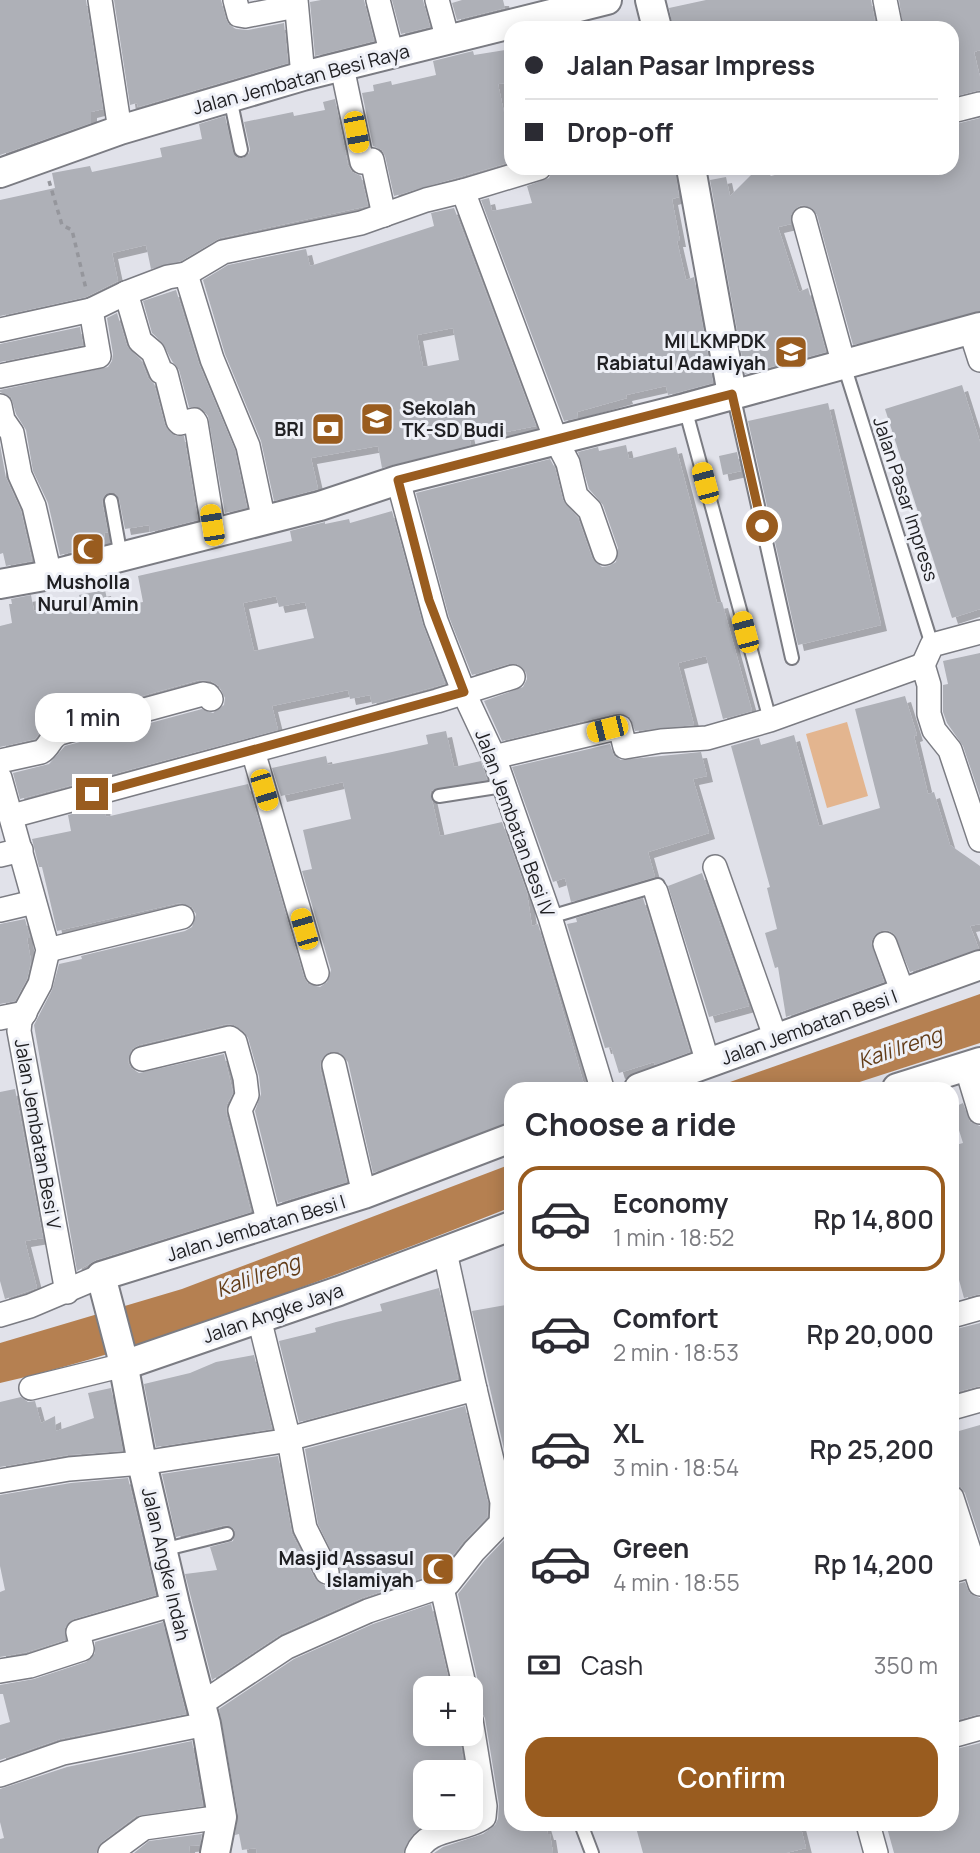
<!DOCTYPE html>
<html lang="en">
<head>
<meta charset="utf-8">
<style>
	:root { --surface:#fff; --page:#f7f7f7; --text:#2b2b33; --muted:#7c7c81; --line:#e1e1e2; --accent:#995c1f }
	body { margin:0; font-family:Manrope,sans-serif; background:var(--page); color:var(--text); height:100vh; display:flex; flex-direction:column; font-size:26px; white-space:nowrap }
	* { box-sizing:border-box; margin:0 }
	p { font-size:23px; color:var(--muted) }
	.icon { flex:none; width:38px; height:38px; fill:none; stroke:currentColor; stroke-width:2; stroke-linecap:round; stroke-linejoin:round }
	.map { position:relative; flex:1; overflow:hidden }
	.panel { position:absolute; left:504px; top:1082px; width:455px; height:749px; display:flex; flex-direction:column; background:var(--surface); border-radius:21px; box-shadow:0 4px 18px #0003 }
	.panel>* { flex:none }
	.banner { position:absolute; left:504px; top:21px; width:455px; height:154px; border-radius:21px; box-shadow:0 4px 18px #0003; display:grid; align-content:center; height:154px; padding:0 21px; background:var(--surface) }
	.tools { position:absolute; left:413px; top:1676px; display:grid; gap:14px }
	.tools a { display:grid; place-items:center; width:70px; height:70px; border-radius:14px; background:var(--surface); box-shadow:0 4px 18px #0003; font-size:35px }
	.end { position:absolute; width:32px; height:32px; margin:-16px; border:9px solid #995c1f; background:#fff; box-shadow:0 0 0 4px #fff }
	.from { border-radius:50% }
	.bubble { position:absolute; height:49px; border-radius:21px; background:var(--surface); box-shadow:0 4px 18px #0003; font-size:23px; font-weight:600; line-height:49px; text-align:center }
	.car { position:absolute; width:21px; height:42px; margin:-21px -10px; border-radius:9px; box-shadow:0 0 5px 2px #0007; background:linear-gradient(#f5c518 24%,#345 0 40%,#f5c518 0 76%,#345 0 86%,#f5c518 0) }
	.banner b { display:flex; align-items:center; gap:24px; height:66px; font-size:26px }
	.banner b+b { border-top:2px solid var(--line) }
	.banner i { width:18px; height:18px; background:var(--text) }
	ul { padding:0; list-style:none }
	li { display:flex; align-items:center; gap:21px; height:105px; margin:0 14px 10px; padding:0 7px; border:4px solid transparent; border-radius:21px }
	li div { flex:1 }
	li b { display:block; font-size:26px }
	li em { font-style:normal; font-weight:600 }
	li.current { border-color:var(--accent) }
	li>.icon { width:63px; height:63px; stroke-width:1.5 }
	h2 { padding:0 21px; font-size:32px; line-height:84px }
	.pay { display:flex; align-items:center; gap:18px; height:77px; padding:0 21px; font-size:26px }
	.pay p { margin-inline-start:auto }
	.button { display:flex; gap:14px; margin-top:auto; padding:14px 21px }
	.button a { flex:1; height:80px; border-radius:21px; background:var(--accent); color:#fff; font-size:28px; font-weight:600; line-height:80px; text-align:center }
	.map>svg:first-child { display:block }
</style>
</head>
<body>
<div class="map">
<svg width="980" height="1853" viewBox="0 0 980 1853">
	<defs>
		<filter id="shadow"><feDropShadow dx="6" dy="6" stdDeviation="0" flood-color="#0004"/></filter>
	</defs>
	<rect width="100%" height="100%" fill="#e1e2ea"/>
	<polygon fill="#e3b58f" points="847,722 868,796 827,808 806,734"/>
	<g fill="#b58051">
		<polygon points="980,994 980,1043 841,1088 713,1088"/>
		<path d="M511,1164V1207C419,1244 326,1279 233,1312C156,1339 80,1365 0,1383V1343L182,1289Z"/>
	</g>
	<g fill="#aeb0b7" fill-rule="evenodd" filter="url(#shadow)">
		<polygon points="0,0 86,0 103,109 91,112 91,123 0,155"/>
		<polygon points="114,0 221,0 226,19 229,25 236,29 248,30 284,23 288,63 138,107 137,103 130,105"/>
		<polygon points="321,0 364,0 374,41 315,56 310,2"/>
		<polygon points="392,0 423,0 430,27 401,34"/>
		<polygon points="462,0 503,0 505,8 457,20 452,3"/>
		<polygon points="706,0 871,0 876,28 673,28 669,8"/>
		<polygon points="899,0 980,0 980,50 974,52 980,77 980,90 952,97 952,28 903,28"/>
		<polygon points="511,49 511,82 498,84 509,136 511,135 511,162 394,196 385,156 382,150 373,146 362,93 374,91 373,85 391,81 392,85 436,75 433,61 473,51 474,55"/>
		<polygon points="335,99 348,165 352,172 361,176 368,206 220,238 181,261 151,269 146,245 112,253 118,281 86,297 0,316 0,200 55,188 52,173 90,166 92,172 162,157 160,148 202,139 199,124 225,116 233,152 238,158 243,158 249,153 250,149 244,122 293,112 294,116 325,110 323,102"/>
		<polygon points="980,118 980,311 853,345 817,215 813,209 801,205 795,209 791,215 791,224 778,227 799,292 808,288 826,352 745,374 710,180 726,177 730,196 756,170 766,171 771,176 801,168 952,168 952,125"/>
		<polygon points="553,168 675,168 679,197 672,199 680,241 677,241 686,280 694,277 713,383 668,395 666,386 626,395 627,398 577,412 578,418 564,421 481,200 489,198 492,211 532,203 527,186 549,178"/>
		<path d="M454,208L536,426L501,433L499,421L467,428L471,445L382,468L378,446L311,458L318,489L274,501L261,441L225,354L203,280L228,265L306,249L310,266L434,226L431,213ZM453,328L459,360L423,367L417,335Z"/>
		<polygon points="176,290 199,364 235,450 247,508 225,513 208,416 200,407 189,407 179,370 172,361 162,342 152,333 143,301"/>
		<polygon points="117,313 127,346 141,360 148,378 154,384 165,425 175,436 184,436 198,520 150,532 149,525 125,529 119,499 115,493 109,493 105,495 102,502 108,532 104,533 105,544 60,555 48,503 33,471 26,430 16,414 11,397 0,392 0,390 108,367 112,361 113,354 107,318"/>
		<polygon points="80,327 83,345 0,362 0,344"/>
		<polygon points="962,385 980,442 980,609 952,618 885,409"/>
		<polygon points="828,403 881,625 798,645 748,421"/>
		<polygon points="0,445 6,478 21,511 32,561 6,566 3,553 0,554"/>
		<polygon points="626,445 629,459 676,447 717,603 722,602 752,711 723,719 706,656 678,663 694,725 635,731 630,717 617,713 502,741 484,701 523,687 527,679 526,672 517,664 509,664 472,675 449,617 416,493 550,459 555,468 563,500 578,518 592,558 602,567 609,566 616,562 618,548 603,505 589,489 578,452 598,447 599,451"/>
		<polygon points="737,452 741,471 723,475 719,456"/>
		<path d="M392,511L423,625L445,684L372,704L370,695L350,699L348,690L272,706L278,730L20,799L13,773L49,764L65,746L202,709L213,713L224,705L225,698L219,686L211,681L199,680L56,720L45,726L35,739L0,747V626L12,623L9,604H12L11,599L31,595L34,611L81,602L79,595L105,590L109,608L143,602L138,576L292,541L290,531L325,522V524L349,519L350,523ZM276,596L279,607L305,602L314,638L254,651L243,603Z"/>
		<polygon points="980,653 980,796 963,746 947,723 943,712 943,685 948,684 943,661"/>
		<polygon points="905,696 917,735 914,736 928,794 934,792 950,845 980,866 980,924 970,926 979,949 910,972 894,934 888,930 881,931 875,935 871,942 884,982 786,1017 778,967 775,968 765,933 777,929 767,888 770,887 731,746 759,738 761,745 794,735 819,826 880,808 855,709"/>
		<polygon points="446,731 454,767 481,761 487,780 430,791 440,836 502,822 527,893 532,926 538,924 585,1088 511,1088 511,1122 373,1173 348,1062 339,1052 330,1052 321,1060 320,1068 347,1182 278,1203 255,1111 261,1094 259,1076 248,1038 244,1032 234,1025 227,1024 139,1045 132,1049 128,1062 131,1068 139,1073 224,1054 233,1093 227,1104 226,1113 251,1212 96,1260 77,1271 34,1025 52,990 59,964 82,959 81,956 185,931 192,927 196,914 192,907 179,903 57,931 42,867 39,867 32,839 71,831 68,815 104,806 106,817 248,784 304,977 308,984 320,987 327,982 331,970 302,871 312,869 303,830 351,819 343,782 281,796 272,768 326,756 328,765 392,752 428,744 426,735"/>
		<polygon points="610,744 614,756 621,760 701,752 707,776 693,779 709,833 648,852 655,877 571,902 565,878 553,882 512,767"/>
		<polygon points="702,873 749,1006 709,1017 668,886"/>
		<polygon points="643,898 690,1052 655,1065 654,1062 619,1073 611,1047 605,1048 567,924 577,922 576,918"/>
		<polygon points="25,919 30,938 27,938 31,961 27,979 15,1001 0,1004 0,924"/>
		<polygon points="15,1089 43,1238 25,1241 37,1288 5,1299 0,1281 0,1092"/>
		<polygon points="963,1103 970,1122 980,1126 980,1294 964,1298 956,1269 952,1270 952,1146 963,1143 952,1108"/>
		<polygon points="439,1288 458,1379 299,1422 279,1341 316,1332 315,1328 336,1322 382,1311 380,1304"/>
		<polygon points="511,1304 511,1461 507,1462 472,1311"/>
		<polygon points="980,1323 980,1386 952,1393 952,1330"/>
		<polygon points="254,1355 272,1429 156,1447 144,1384 190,1373 216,1362"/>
		<polygon points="111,1388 123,1451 68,1455 0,1467 0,1402 21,1397 28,1402 35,1401 41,1423 55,1416 56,1431 94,1418 88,1393"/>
		<polygon points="465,1406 488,1503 487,1517 463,1542 440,1572 362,1598 281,1634 212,1680 185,1574 217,1570 210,1547 233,1541 235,1531 233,1528 226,1525 176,1537 162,1474 278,1456 292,1534 315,1579 325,1586 333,1585 338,1580 341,1572 318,1524 305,1449"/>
		<polygon points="980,1425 980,1539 965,1493 961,1487 952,1484 952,1433"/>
		<polygon points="128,1478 156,1595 74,1619 65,1628 65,1640 27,1652 0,1657 0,1592 5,1590 0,1566 0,1495 71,1483"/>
		<polygon points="511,1533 511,1676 506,1677 511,1713 511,1778 507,1779 511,1796 511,1826 545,1824 548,1834 550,1834 553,1853 434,1853 443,1847 483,1834 495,1825 498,1819 499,1804 485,1718 481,1711 473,1707 472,1701 478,1694 479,1686 458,1594 485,1560"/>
		<polygon points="965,1582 970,1594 980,1598 980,1714 952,1721 952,1585"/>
		<polygon points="431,1604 451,1689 425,1689 425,1734 459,1734 465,1773 425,1773 425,1818 440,1818 422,1826 413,1834 403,1853 257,1853 256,1848 242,1850 239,1834 235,1835 238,1814 219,1709 294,1659 373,1624"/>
		<polygon points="163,1622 186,1714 60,1739 0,1760 0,1725 10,1722 3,1694 0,1694 0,1685 34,1679 86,1662 95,1653 95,1642"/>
		<polygon points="192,1741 203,1806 136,1816 102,1842 96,1853 0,1853 0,1839 4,1838 0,1822 0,1789 67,1767"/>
		<polygon points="980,1743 980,1853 894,1853 886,1824 952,1824 952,1750"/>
		<polygon points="635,1824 683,1824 685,1831 715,1824 800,1824 806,1848 786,1853 643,1853"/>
		<polygon points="202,1834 200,1845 189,1846 190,1853 134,1853 149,1841"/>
	</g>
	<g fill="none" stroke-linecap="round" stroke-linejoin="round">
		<defs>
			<g id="service">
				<polyline points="230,98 241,150"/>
				<polyline points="844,365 932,645"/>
				<polyline points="733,394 792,658"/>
				<polyline points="685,408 770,720"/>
				<polyline points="111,501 121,557"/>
				<polyline points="439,796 503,786"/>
				<polyline points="550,917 658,885"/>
				<polyline points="162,1550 227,1534"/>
				<polyline points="581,1824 592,1853"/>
			</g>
			<g id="minor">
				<polyline points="100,0 120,130"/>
				<polyline points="235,0 239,15 245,16 296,6"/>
				<polyline points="296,0 303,76"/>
				<polyline points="378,0 392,55"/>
				<polyline points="437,0 448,40"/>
				<polyline points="885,0 890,25"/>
				<polyline points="342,67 362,162 372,160 384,215"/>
				<polyline points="952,111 980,104"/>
				<polyline points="463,191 539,168"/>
				<polyline points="804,219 844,365"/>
				<polyline points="186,274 212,359 248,446 264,521"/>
				<polyline points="126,293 168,277 186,274 223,252 361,223 426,200 463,191 556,440 568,463 576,496 590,510 605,553"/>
				<polyline points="970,329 980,360"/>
				<polyline points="0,330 91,310"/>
				<polyline points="0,376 99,356 91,310 126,293 140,341 153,352 161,372 166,374 178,421 180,423 194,420 196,423 214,533"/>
				<polyline points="0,406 3,420 12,433 20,475 34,506 50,575"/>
				<polyline points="398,480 436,621 464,693 494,757 550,917 602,1088"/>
				<polyline points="923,665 932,645 980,632"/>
				<polyline points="253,751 317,973"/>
				<polyline points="494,757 620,727 625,747 661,741 707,738 770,720 923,665 929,685 929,714 934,730 950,750 980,840"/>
				<path d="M0,761L41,752C50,747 50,737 60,733L203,694L208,695L211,699"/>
				<polyline points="0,778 48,950 40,984 20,1021 19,1031 67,1292"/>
				<polyline points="12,816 437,701 513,677"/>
				<polyline points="0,855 21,850"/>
				<polyline points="715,867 776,1039"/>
				<polyline points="656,892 708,1063"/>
				<polyline points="0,910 34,902"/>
				<polyline points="885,944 903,993"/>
				<polyline points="48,950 182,917"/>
				<polyline points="0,1018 25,1013"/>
				<polyline points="142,1059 230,1038 235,1042 245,1078 247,1095 240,1110 269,1224"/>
				<polyline points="334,1065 364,1194"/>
				<polyline points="966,1066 980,1112"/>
				<polyline points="445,1252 475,1389"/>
				<polyline points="0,1315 30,1306 101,1276"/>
				<polyline points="952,1316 980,1308"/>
				<polyline points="259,1318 289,1440 305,1528 327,1572"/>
				<polyline points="31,1388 124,1365"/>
				<polyline points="952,1408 980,1400"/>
				<polyline points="0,1481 69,1469 142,1463 277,1442 475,1389 502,1502 501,1523 474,1551 448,1584 368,1611 287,1647 201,1704"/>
				<polyline points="952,1498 980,1584"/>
				<polyline points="952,1571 980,1563"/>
				<polyline points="442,1588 465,1689"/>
				<polyline points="0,1671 30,1666 82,1649 78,1632 175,1604"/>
				<polyline points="952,1736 980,1728"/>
				<polyline points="0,1775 63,1753 206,1724"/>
				<polyline points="868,1824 876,1853"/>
				<polyline points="110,1853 144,1828 222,1817"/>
				<path d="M417,1853C427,1827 464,1832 484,1817L485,1806L471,1720"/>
			</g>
			<g id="tertiary">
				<polyline points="650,0 657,28"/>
				<polyline points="691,168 732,394"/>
				<polyline points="0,173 120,130 303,76 607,0"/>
				<polyline points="0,584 50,575 320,506 398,480 685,408 980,327"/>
				<polyline points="639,1088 980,965"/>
				<polyline points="897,1088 980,1062"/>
				<polyline points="124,1365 339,1291 511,1226"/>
				<polyline points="215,1853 222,1817 206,1724 175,1604 142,1463 121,1352 101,1276 364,1194 511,1138"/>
			</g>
		</defs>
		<use href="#service" stroke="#7b7c83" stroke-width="16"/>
		<use href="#minor" stroke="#7b7c83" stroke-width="26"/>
		<use href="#tertiary" stroke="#7b7c83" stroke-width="32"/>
		<polyline stroke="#95969c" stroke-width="3.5" stroke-dasharray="5 5" stroke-linecap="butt" points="49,181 62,225 72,230 86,289"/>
		<use href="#service" stroke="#fff" stroke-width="12"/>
		<use href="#minor" stroke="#fff" stroke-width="23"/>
		<use href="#tertiary" stroke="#fff" stroke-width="28"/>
	</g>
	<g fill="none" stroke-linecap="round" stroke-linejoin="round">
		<polyline stroke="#995c1f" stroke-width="9" points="92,794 464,692 429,600 398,480 732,394 762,526"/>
	</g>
	<defs>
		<symbol id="school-square" viewBox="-11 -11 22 22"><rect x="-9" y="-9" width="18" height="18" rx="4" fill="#995c1f" stroke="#eef0f7"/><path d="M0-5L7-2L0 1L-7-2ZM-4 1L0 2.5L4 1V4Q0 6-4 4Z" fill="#fff"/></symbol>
		<symbol id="bank-square" viewBox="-11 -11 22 22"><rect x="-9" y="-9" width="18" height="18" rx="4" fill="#995c1f" stroke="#eef0f7"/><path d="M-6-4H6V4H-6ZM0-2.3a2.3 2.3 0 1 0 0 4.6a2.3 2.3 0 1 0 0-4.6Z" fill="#fff"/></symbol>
		<symbol id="mosque-square" viewBox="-11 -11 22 22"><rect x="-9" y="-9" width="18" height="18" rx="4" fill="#995c1f" stroke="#eef0f7"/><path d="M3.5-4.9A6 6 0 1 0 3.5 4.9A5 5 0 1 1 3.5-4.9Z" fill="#fff"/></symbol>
	</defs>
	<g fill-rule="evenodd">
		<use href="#school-square" x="772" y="333" width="38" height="38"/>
		<use href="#school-square" x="358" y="400" width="38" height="38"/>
		<use href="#bank-square" x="309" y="410" width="38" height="38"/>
		<use href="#mosque-square" x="69" y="530" width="38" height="38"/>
		<use href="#mosque-square" x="419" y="1550" width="38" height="38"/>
	</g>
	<g text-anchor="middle" stroke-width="6" stroke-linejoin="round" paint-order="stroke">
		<g font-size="19" fill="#202023" stroke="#eef0f7">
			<text transform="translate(301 79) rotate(-15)" y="7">Jalan Jembatan Besi Raya</text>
			<text transform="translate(906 499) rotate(72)" y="7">Jalan Pasar Impress</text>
			<text transform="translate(515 823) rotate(70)" y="7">Jalan Jembatan Besi IV</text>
			<text transform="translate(809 1027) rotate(-20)" y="7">Jalan Jembatan Besi I</text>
			<text transform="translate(38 1134) rotate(80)" y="7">Jalan Jembatan Besi V</text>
			<text transform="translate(256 1228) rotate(-17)" y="7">Jalan Jembatan Besi I</text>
			<text transform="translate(273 1313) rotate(-19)" y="7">Jalan Angke Jaya</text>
			<text transform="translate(166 1564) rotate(77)" y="7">Jalan Angke Indah</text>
		</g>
		<g font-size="19" font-weight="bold" fill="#202023" stroke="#eef0f7" text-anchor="end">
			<text x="766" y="348">MI LKMPDK<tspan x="766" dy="22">Rabiatul Adawiyah</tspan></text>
			<text x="402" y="415" text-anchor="start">Sekolah<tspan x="402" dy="22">TK-SD Budi</tspan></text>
			<text x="304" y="436">BRI</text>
			<text x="88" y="589" text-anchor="middle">Musholla<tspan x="88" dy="22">Nurul Amin</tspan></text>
			<text x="414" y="1565">Masjid Assasul<tspan x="414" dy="22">Islamiyah</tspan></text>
		</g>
		<g font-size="21" font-style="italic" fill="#623c18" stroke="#eef0f7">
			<text transform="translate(900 1048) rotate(-19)" y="7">Kali Ireng</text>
			<text transform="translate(258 1276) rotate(-20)" y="7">Kali Ireng</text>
		</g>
	</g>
</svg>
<div class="tools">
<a>+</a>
<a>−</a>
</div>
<i class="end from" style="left:762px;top:526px"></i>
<i class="end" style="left:92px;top:794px"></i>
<div class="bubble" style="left:35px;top:693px;width:116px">1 min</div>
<i class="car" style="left:356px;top:132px;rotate:169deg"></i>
<i class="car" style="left:705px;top:483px;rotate:345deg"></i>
<i class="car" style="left:212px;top:525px;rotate:351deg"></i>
<i class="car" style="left:745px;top:632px;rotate:345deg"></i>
<i class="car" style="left:607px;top:729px;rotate:256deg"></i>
<i class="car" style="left:264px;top:790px;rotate:163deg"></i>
<i class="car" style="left:304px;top:929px;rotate:344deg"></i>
<div class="banner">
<b><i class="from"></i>Jalan Pasar Impress</b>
<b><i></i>Drop-off</b>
</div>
<section class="panel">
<h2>Choose a ride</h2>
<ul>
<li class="current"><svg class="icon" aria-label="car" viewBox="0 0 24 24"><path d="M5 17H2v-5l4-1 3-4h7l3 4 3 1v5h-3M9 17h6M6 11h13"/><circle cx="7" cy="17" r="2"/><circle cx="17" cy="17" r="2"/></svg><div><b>Economy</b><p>1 min · 18:52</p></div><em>Rp 14,800</em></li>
<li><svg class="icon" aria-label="car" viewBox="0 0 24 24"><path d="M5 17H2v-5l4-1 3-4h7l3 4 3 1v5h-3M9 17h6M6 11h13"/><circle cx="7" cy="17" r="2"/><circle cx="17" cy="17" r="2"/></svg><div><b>Comfort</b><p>2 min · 18:53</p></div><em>Rp 20,000</em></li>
<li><svg class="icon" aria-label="car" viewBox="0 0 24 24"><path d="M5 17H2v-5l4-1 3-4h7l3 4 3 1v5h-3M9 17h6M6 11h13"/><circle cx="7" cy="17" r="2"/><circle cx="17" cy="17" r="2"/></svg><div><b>XL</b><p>3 min · 18:54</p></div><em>Rp 25,200</em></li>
<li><svg class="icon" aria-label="car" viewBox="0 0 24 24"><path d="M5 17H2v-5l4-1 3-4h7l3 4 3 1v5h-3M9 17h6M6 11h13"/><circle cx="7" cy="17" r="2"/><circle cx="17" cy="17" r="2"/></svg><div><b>Green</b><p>4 min · 18:55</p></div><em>Rp 14,200</em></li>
</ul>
<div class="pay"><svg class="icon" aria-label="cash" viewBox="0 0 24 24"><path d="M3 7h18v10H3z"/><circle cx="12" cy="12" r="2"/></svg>Cash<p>350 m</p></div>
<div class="button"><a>Confirm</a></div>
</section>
</div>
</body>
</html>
